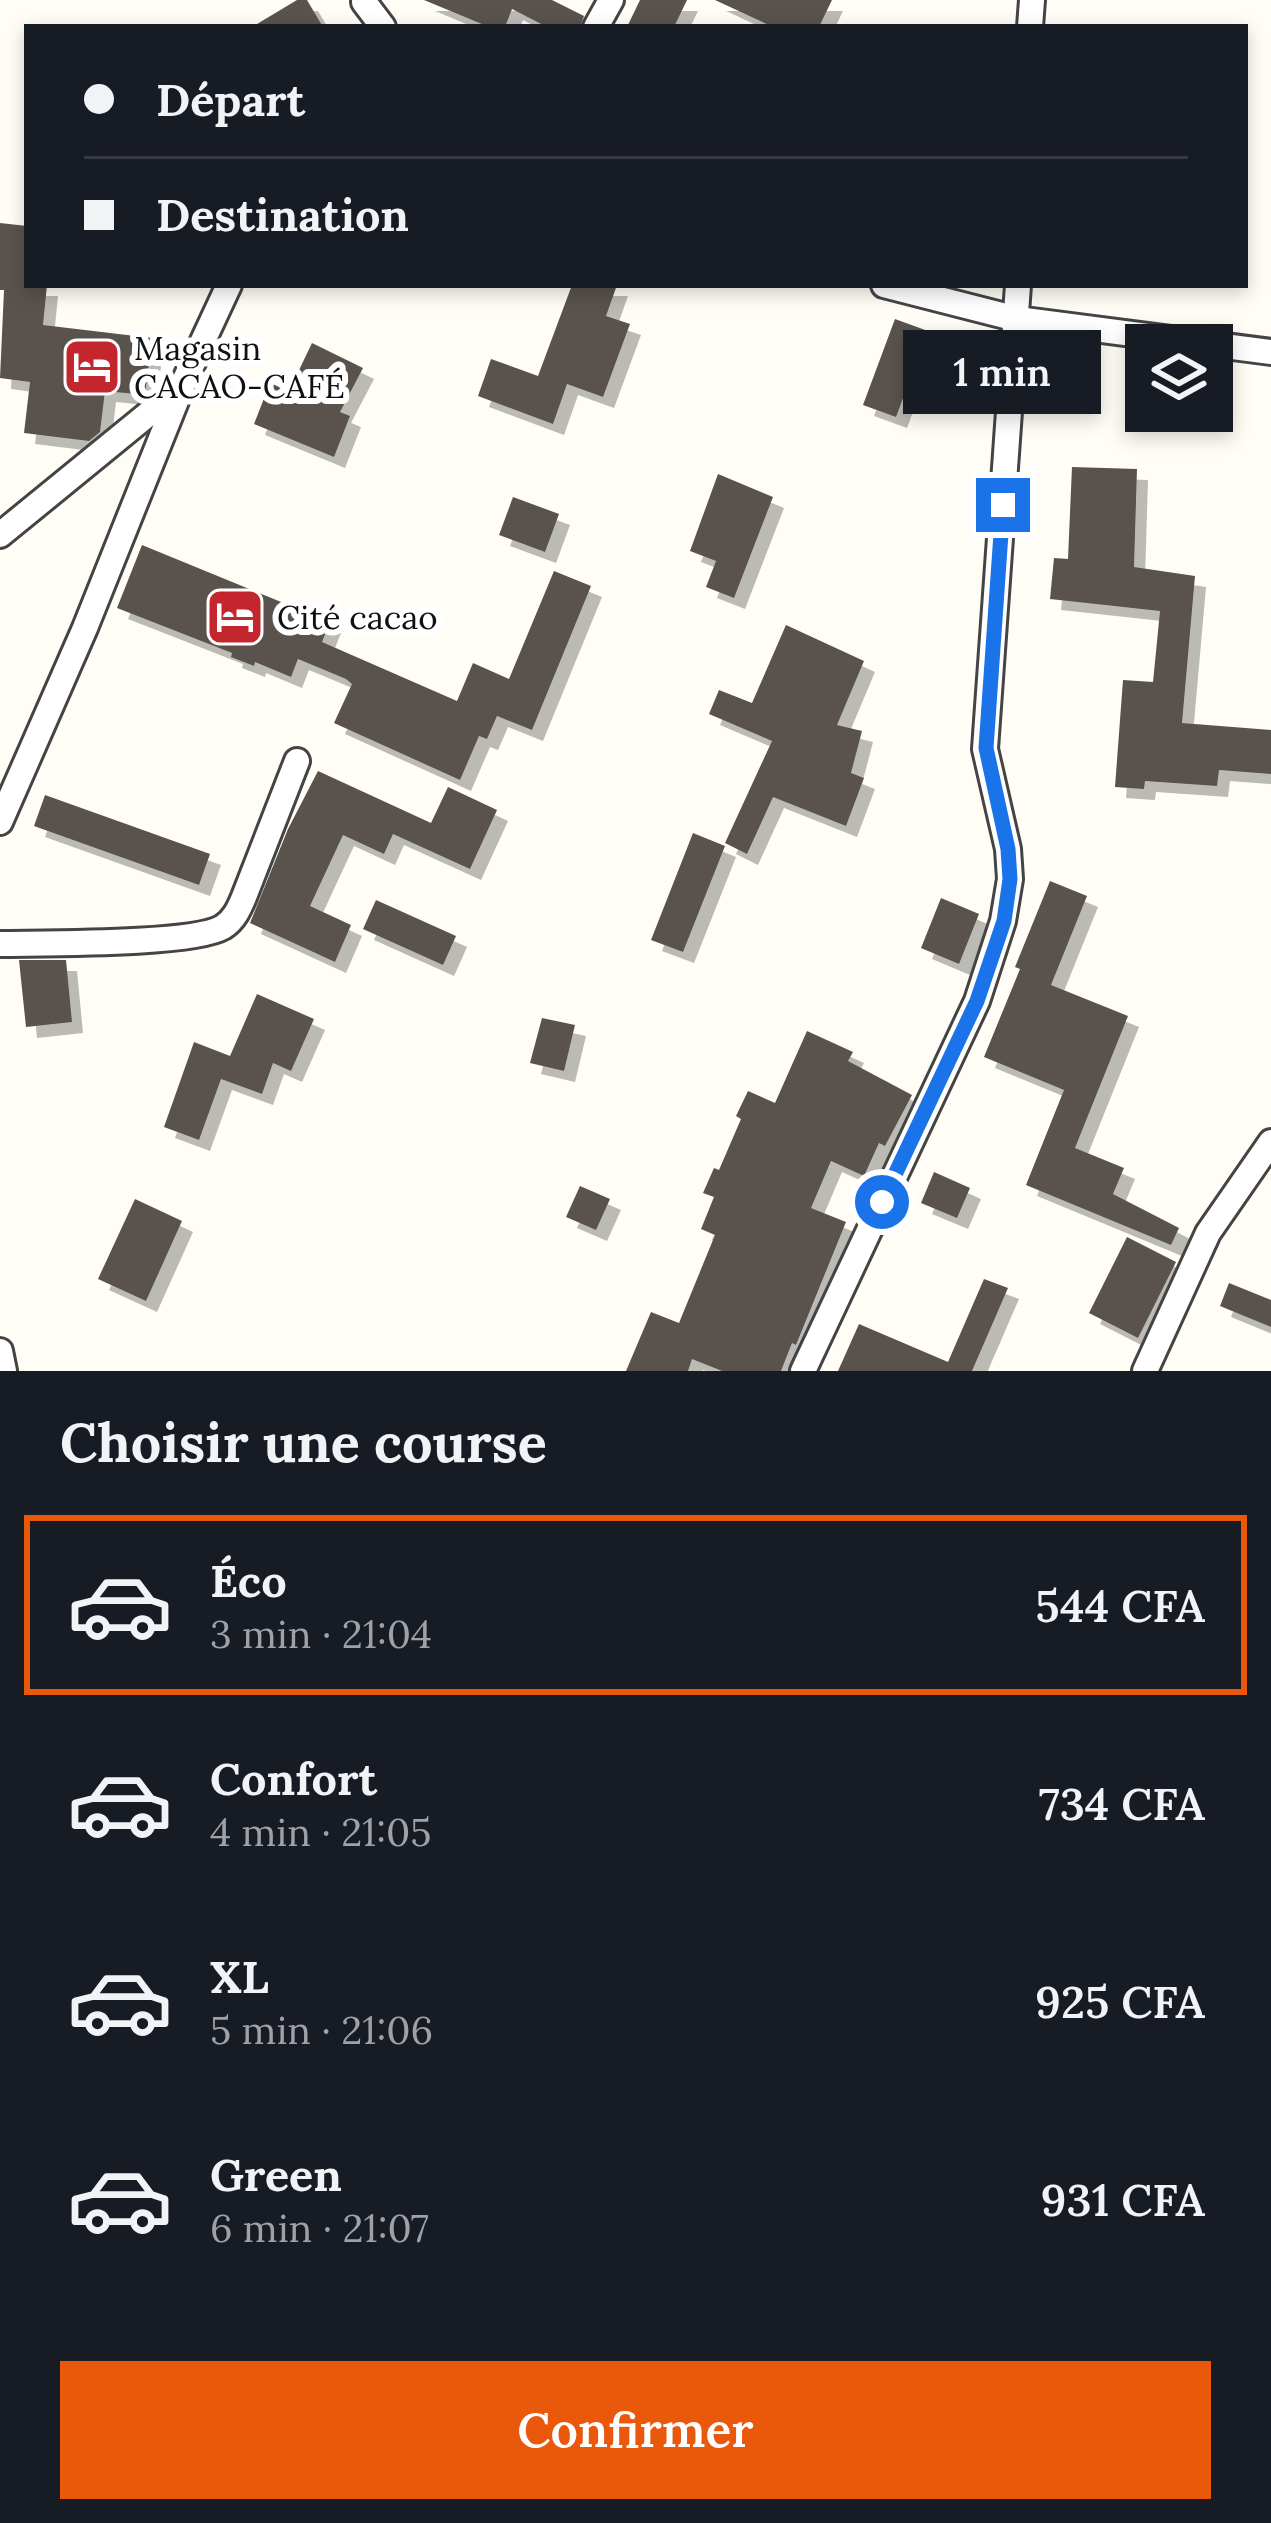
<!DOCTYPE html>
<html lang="fr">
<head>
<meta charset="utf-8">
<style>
	:root { --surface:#171b24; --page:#242831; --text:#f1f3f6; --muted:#9ea1a6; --line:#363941; --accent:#ea580c }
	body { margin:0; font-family:Lora,serif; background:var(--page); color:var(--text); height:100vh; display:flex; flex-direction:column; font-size:45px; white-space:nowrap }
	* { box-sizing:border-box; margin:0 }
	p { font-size:39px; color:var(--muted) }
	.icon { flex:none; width:66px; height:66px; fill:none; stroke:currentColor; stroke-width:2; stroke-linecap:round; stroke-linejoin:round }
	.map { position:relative; height:1371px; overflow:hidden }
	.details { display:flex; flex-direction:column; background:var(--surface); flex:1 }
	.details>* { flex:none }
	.guide { position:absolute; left:24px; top:24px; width:1224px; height:264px; border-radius:0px; box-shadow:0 6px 18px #0003; display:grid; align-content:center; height:264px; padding:0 60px; background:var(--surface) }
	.tools { position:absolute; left:1125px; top:324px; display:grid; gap:24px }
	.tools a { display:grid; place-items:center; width:108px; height:108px; border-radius:0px; background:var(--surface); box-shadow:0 6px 18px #0003; font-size:60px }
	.end { position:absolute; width:54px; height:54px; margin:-27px; border:15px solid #1a73e8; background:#fff; box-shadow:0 0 0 6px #fff }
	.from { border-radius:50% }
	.bubble { position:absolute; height:84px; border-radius:0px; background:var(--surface); box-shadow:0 6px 18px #0003; font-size:39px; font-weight:600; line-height:84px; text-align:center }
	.guide b { display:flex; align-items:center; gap:42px; height:114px; font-size:45px }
	.guide b+b { border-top:3px solid var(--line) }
	.guide i { width:30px; height:30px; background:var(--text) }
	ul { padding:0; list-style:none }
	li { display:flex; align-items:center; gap:36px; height:180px; margin:0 24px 18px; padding:0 36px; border:6px solid transparent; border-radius:0px }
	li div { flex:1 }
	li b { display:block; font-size:45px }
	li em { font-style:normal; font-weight:600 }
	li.selected { border-color:var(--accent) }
	li>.icon { width:108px; height:108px; stroke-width:1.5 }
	h2 { padding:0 60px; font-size:54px; line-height:144px }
	.button { display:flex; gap:24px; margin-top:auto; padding:24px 60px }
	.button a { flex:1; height:138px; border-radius:0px; background:var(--accent); color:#fff; font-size:48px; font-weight:600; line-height:138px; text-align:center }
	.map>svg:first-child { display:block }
</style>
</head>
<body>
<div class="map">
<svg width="1271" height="1371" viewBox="0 0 1271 1371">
	<defs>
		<filter id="shadow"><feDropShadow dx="11" dy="11" stdDeviation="0" flood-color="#0004"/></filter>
	</defs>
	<rect width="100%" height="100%" fill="#fffdf5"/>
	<g fill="#5a524d" filter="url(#shadow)">
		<polygon points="297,0 307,0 323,27 252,27"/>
		<polygon points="424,0 552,0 584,16 580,27 547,27 512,9 505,27 489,27"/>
		<polygon points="640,0 687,0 674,27 627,27"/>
		<polygon points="715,0 832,0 819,27 773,27"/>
		<polygon points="0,223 27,226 27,285 47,285 43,325 152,338 145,395 105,391 100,432 89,441 24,433 30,382 0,378 4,290 0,290"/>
		<polygon points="572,285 617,285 606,316 630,324 603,397 567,384 553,424 478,396 491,359 538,376"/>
		<polygon points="895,319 928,331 896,417 863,405"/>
		<polygon points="312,343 363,368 340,412 350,416 334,457 254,424 270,383 289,391"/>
		<polygon points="1072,467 1137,469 1134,567 1195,576 1182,723 1271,730 1271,774 1219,770 1217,786 1145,781 1144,789 1115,787 1123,680 1153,682 1160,611 1050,599 1054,558 1068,559"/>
		<polygon points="718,474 773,497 734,598 706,587 716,561 690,551"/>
		<polygon points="513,497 559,514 545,552 499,535"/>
		<polygon points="142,545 330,622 322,642 457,701 473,663 509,679 554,571 591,586 532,730 497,716 487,739 479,736 460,780 334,723 352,684 346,679 298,659 291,677 255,662 254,666 231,657 232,653 117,608"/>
		<polygon points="786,625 864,661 837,725 862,731 851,773 864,778 846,826 773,797 747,854 725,843 772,741 709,714 719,690 752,703"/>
		<polygon points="318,771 431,823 448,787 497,810 470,869 393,834 384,854 343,835 310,906 351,925 335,962 250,923 288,829"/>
		<polygon points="45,795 210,854 199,885 34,826"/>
		<polygon points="693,833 725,846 683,952 651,940"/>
		<polygon points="1050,881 1087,896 1051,985 1128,1016 1075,1148 1124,1168 1113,1194 1179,1228 1171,1245 1026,1185 1064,1090 984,1057 1020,969 1015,967"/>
		<polygon points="941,898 979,914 959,964 921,948"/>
		<polygon points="376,900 456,936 443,965 363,929"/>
		<polygon points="19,960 66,960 72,1022 26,1027"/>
		<polygon points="257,994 314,1019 291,1071 273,1063 262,1094 221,1079 199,1140 164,1127 194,1042 230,1056"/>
		<polygon points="542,1018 575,1025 564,1071 530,1063"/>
		<polygon points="807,1031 853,1052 848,1061 912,1095 885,1146 879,1143 864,1176 831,1161 811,1208 846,1222 796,1345 792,1343 781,1371 722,1371 692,1359 688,1371 626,1371 651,1312 679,1323 715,1235 701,1229 714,1197 703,1193 714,1168 719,1170 741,1119 736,1116 748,1091 775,1103"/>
		<polygon points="934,1172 970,1188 957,1218 921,1203"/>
		<polygon points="580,1186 610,1199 596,1230 566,1217"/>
		<polygon points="135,1199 182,1221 146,1301 98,1279"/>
		<polygon points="1127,1237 1176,1262 1138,1338 1089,1313"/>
		<polygon points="984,1279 1008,1288 972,1371 838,1371 859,1324 948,1362"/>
		<polygon points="1229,1283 1271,1300 1271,1327 1220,1306"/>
	</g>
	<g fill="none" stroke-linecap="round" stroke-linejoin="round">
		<defs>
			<g id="minor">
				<polyline points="364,2 383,27"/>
				<polyline points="596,27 611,0"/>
				<polyline points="1030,27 1032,0"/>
				<polyline points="884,285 1017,319 1271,352"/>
				<polyline points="0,535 180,388"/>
				<polyline points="0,822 85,628 182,386 229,285"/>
				<path d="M0,944C42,943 193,945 223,927C234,920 239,909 244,897L297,761"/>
				<polyline points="0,1351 4,1371"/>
				<polyline points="803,1371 977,1001 1003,921 1010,879 1008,849 985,749 1018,285"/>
				<polyline points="1145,1371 1208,1233 1271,1142"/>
			</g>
		</defs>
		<use href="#minor" stroke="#444" stroke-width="30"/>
		<use href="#minor" stroke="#fff" stroke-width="24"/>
	</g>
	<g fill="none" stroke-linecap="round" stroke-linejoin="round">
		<polyline stroke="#1a73e8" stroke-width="15" points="882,1202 977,1001 1004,921 1010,879 1008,849 986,748 1003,505"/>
	</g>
	<defs>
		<symbol id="hotel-square" viewBox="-11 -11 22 22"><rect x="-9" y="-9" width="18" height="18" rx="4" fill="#c4262e" stroke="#fff"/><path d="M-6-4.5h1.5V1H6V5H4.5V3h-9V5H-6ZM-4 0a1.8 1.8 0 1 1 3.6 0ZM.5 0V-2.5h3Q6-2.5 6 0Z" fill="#fff"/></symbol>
	</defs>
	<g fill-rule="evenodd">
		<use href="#hotel-square" x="59" y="334" width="66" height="66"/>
		<use href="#hotel-square" x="202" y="584" width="66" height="66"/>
	</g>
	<g text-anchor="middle" stroke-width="12" stroke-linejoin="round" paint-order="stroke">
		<g font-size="33" fill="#111" stroke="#fff" text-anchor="start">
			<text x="134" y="360">Magasin<tspan x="134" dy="38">CACAO-CAFÉ</tspan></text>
			<text x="277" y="629">Cité cacao</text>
		</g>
	</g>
</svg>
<div class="tools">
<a><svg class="icon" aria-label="layers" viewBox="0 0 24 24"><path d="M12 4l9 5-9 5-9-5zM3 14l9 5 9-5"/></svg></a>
</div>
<i class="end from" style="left:882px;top:1202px"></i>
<i class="end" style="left:1003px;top:505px"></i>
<div class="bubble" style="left:903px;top:330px;width:198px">1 min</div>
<div class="guide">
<b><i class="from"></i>Départ</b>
<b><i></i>Destination</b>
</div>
</div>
<section class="details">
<h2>Choisir une course</h2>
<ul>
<li class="selected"><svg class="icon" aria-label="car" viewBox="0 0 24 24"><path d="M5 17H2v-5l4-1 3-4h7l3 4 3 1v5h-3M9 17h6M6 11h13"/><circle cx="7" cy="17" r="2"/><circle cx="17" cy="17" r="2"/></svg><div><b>Éco</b><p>3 min · 21:04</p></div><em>544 CFA</em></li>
<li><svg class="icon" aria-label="car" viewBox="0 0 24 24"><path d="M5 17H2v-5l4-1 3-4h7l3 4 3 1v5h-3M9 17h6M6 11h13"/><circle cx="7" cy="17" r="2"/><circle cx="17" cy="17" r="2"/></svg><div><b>Confort</b><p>4 min · 21:05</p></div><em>734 CFA</em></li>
<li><svg class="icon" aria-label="car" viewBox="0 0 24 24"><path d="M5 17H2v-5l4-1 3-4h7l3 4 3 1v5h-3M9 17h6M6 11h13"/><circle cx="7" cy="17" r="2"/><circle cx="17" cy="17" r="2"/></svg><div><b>XL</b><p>5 min · 21:06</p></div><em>925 CFA</em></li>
<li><svg class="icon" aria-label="car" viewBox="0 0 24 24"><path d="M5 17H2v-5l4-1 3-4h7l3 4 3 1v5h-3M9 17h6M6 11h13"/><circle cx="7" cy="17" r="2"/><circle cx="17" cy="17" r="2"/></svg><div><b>Green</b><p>6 min · 21:07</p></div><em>931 CFA</em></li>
</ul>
<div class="button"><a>Confirmer</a></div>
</section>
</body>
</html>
